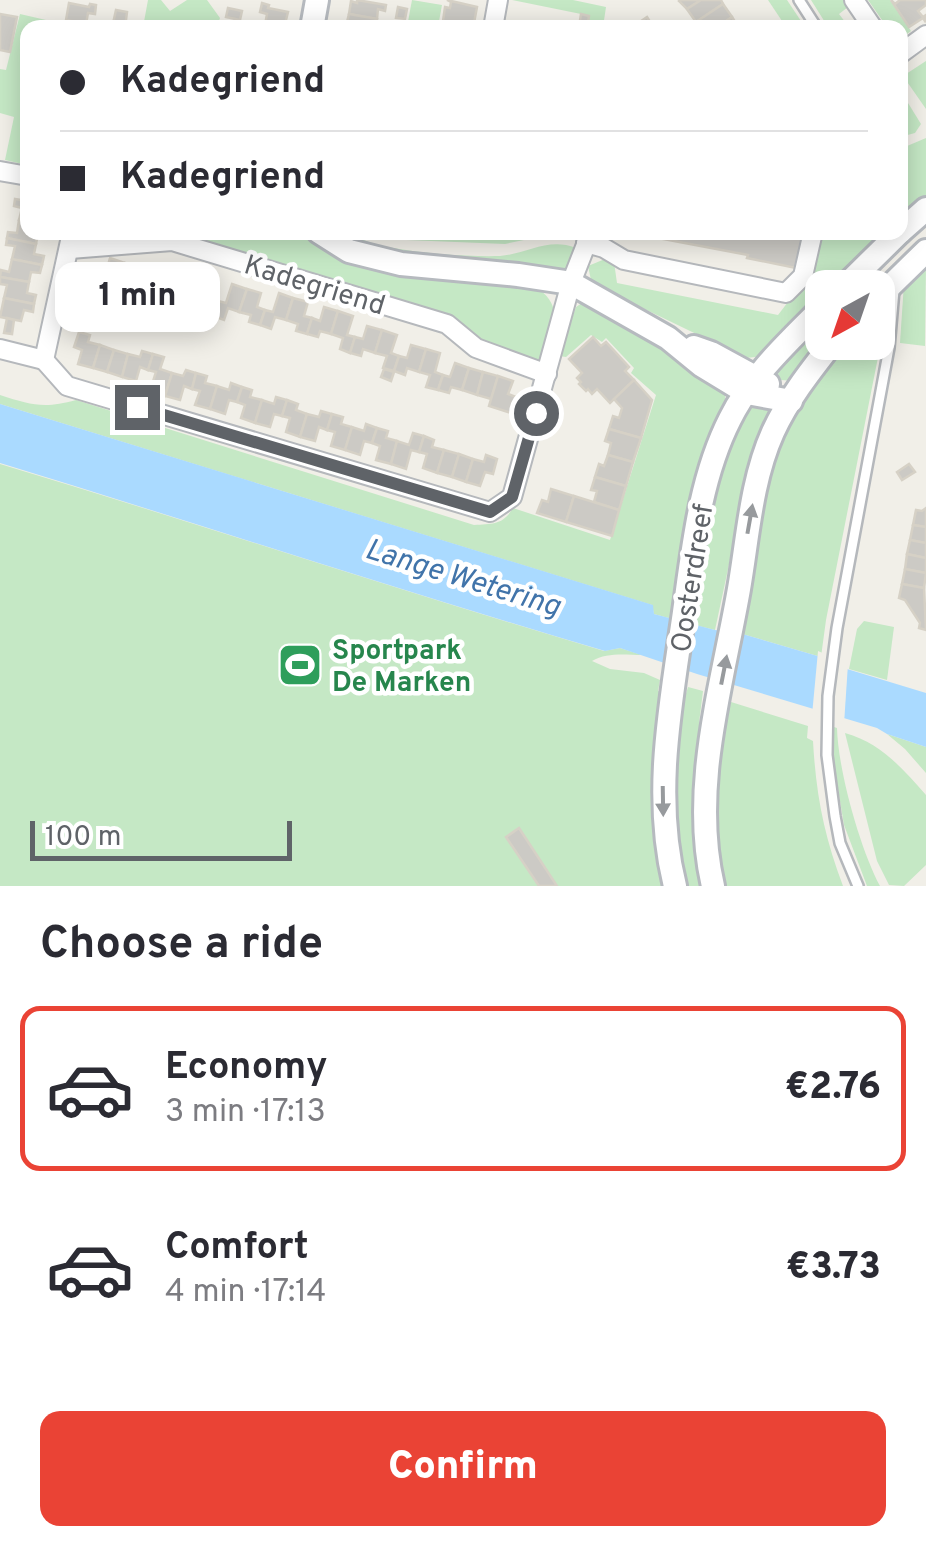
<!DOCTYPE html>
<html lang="en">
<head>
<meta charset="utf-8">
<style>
	:root { --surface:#fff; --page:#f2f2f3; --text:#2b2b33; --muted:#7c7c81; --line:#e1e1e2; --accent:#ea4335 }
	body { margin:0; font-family:Overpass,sans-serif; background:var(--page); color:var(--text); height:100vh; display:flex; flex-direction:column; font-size:38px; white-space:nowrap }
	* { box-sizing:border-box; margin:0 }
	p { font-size:32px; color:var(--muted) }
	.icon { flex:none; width:55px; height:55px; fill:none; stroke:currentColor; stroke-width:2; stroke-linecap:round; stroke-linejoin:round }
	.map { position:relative; height:886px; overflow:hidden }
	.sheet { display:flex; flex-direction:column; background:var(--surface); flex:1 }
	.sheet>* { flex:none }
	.top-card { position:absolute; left:20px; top:20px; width:888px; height:220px; border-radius:20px; box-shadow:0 5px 25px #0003; display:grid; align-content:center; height:220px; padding:0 40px; background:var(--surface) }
	.needle { width:65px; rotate:220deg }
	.buttons { position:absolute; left:805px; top:270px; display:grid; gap:20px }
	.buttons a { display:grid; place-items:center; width:90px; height:90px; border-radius:20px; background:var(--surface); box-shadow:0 5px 25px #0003; font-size:50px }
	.scale { position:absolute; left:30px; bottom:25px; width:262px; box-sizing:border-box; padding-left:10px; border:5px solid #5f6368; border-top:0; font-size:28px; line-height:35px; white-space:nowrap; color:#5f6368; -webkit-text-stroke:8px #fff; paint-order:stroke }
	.end { position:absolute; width:45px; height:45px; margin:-22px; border:12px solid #5f6368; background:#fff; box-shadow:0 0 0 5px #fff }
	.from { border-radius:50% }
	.bubble { position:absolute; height:70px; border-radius:20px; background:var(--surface); box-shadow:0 5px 25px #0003; font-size:32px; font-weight:800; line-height:70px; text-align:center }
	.top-card b { display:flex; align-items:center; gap:35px; height:95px; font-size:38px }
	.top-card b+b { border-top:2px solid var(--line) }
	.top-card i { width:25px; height:25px; background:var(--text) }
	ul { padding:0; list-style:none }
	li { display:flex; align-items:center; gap:30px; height:165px; margin:0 20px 15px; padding:0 20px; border:5px solid transparent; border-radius:20px }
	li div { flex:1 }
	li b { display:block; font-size:38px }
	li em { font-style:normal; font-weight:800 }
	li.on { border-color:var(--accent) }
	li>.icon { width:90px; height:90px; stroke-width:1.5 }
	h2 { padding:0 40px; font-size:45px; line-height:120px }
	.cta { display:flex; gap:20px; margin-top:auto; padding:20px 40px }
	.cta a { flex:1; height:115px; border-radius:20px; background:var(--accent); color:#fff; font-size:40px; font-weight:800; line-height:115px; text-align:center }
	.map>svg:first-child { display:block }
</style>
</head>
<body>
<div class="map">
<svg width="926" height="886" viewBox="0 0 926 886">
	<rect width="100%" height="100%" fill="#f1efe8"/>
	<g fill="#c5e8c5">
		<polygon points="148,0 161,0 170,11 187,0 207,0 220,18 217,27 143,27"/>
		<polygon points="412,0 442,5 438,27 407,27"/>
		<polygon points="512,0 573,0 606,7 603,27 579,23 581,14"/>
		<polygon points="768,0 787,0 805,27 786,27"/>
		<polygon points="811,0 848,0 848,7 839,14 849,27 828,27"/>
		<polygon points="868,0 890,0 911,31 900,39 900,28 887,27"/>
		<polygon points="20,14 59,23 58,27 28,28 27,165 5,160 14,117 0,113 0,69 6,70"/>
		<polygon points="926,61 926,109 903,76"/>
		<polygon points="900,90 921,124 915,133 900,137"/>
		<polygon points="926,138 926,197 904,217 900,204 900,149"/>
		<path d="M83,232L305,233L360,265L393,274L432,280L539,289C567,311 551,333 540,361L481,341L440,313L184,234L83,235Z"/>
		<path d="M331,233C349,232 365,242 383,246C416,253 466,257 500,256C527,254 548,237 576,248C573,260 571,268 559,272L395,255Z"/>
		<polygon points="372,233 546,233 524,240 505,244 406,240"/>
		<polygon points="815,233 881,233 881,240 830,287 822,288 822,296 765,356 746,358 601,288 591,280 588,266 605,259 614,262 617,283 778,315 788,302 786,282 795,278"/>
		<polygon points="926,262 925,346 900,343 904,283"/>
		<path d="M585,301L721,381L726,400L718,429L676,620L654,614L652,605L0,404V395C31,405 44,409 76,400L474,525C493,524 503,525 513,508L610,540L656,395L631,373L634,368L606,338L602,342L591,335L566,357L559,356L576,307Z"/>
		<polygon points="878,314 883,318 883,332 826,620 821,657 739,633 770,466 787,417 811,380 846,343 878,342"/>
		<polygon points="822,318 822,342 795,381 781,380 778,375 779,367"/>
		<path d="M753,400L768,404L771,410L749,471L715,630L695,625L698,605L693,603C706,528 714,467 753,400Z"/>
		<path d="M0,464C202,525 402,591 604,651L620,648L642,655C626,655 607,652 592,661L610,669L644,673L660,680L658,691L663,692L666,886H0Z"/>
		<polygon points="864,621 894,627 887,680 849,669 857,629"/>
		<path d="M688,687L703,691L699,723L702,734L705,886H686C669,830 670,742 688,687Z"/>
		<path d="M731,702L808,726L807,738L813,741C816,795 824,835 843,886H718L708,814L722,733Z"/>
		<path d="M831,726L837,728C838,770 860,849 880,886H867L844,825L833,759Z"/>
		<path d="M845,733C881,743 902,768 926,795V865L904,886L889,885L877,861Z"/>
		<polygon points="887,734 926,747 926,773 905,749"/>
	</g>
	<path fill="#aadaff" d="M0,404L653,605L654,614L715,630L739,633L821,657L847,669L926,693V747L887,734L877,728L697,674L620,648L605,651C402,591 202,525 0,463Z"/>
	<polygon fill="#f1efe8" points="818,651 848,664 844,724 812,715"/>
	<g fill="#cccac5" stroke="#d6d1c6" stroke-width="2.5">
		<polygon points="357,0 386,5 385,11 378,9 377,19 349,14 351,1 357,3"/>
		<polygon points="447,0 477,7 474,23 466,23 465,28 442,28 445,7 450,8 451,2"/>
		<polygon points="701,0 687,9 679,1 680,0"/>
		<polygon points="701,0 721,0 723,4 696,22 687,9"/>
		<polygon points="891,0 895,4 900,0 926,0 926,5 918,11 923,17 926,15 926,19 925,21 923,18 909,27"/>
		<polygon points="69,3 89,7 90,4 96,5 95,14 88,13 86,24 66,20"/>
		<polygon points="262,3 269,5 268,8 288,12 284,28 265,25 267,14 260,12"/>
		<polygon points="723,4 732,17 716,28 698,28 696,22"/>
		<polygon points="398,7 407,9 405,19 396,18"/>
		<polygon points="228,8 242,11 240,20 226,17"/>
		<polygon points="116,10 127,12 125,28 112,28"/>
		<polygon points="0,14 17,17 10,52 0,50"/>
		<polygon points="349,14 377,19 375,28 346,26"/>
		<polygon points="581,14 589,16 587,28 579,27"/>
		<polygon points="647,17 654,28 631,28"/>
		<polygon points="732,17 739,28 716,28"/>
		<polygon points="69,21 89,24 88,28 68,28"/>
		<polygon points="15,199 28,201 28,222 19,220 22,208 14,206"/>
		<polygon points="19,220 28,222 28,232 48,232 48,235 38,233 36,244 7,238 8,232 17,233"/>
		<polygon points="659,232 808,232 801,269 747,258 748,255 658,238"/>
		<polygon points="7,238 36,244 34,254 44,256 42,265 12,259 15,246 6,245"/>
		<polygon points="110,258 125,263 118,286 106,282 104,289 93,286 98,270 106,272"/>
		<polygon points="12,259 42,265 40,273 31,272 29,282 0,277 1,270 9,272"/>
		<polygon points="125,263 139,267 132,290 118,286"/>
		<polygon points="139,267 153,271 146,295 132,290"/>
		<polygon points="153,271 168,276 164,290 172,292 167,308 156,305 158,298 146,295"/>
		<polygon points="185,276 200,280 193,303 181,299 178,311 167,308 172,292 180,295"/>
		<polygon points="0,277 29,282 27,293 36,295 34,304 4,298 7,285 0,284"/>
		<polygon points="200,280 215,285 211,298 218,301 213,316 202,313 205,306 193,303"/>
		<polygon points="232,284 247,289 239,312 228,308 224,320 213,316 218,301 226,303"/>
		<polygon points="247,289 261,293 257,307 265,310 260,325 249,322 251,315 239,312"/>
		<polygon points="279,293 293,298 286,320 275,317 271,329 260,325 265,310 273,312"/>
		<polygon points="4,298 34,304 33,312 24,310 21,321 0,317"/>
		<polygon points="293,298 308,302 304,316 312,318 307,334 296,331 298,324 286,320"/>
		<polygon points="324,307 338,311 331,334 320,331 318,337 307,334 312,318 320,321"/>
		<polygon points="338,311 353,316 347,335 355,337 350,353 340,349 343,338 331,334"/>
		<polygon points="7,318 14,320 12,334 4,333"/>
		<polygon points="367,326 382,330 375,353 363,349 361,356 350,353 355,337 363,339"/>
		<polygon points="382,330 397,335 391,353 399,356 394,371 383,368 387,356 375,353"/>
		<polygon points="79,332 90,335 88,342 100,345 93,368 78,364 82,350 74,347"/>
		<polygon points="593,337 601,346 606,342 629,367 625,371 634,380 610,403 597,389 592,394 588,389 586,391 579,384 581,382 577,378 582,373 569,359"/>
		<polygon points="100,345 114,350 107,372 93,368"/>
		<polygon points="411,345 426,349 419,372 407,368 405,375 394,371 399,356 407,358"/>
		<polygon points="426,349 440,353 435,372 443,375 438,390 426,387 430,375 419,372"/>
		<polygon points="114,350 128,354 122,377 107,372"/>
		<polygon points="142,351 153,354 148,370 140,367 136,381 122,377 128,354 140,357"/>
		<polygon points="153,354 164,357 160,369 172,373 165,396 150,391 156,372 148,370"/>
		<polygon points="455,363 469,368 462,390 451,387 449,393 438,390 443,375 450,377"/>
		<polygon points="469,368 483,372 477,395 462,390"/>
		<polygon points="384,369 394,372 391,381 381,377"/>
		<polygon points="186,370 196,373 192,389 184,386 180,400 165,396 172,373 183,376"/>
		<polygon points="483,372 498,376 491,399 477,395"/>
		<polygon points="196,373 207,376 205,383 217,386 210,409 195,405 200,391 192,389"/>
		<polygon points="498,376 513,381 508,394 516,397 511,413 489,406"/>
		<polygon points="634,380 652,400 641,438 609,429 613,416 619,418 622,408 614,399"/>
		<polygon points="231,383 242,387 237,402 229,400 225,414 210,409 217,386 229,390"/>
		<polygon points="242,387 252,390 250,397 262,400 255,423 241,418 245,405 237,402"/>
		<polygon points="276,397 287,400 282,416 274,414 270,427 255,423 262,400 274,404"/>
		<polygon points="287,400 298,404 296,410 307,414 300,437 286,432 290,418 282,416"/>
		<polygon points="321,411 332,414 327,430 319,427 315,441 300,437 307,414 319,417"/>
		<polygon points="332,414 343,417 341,424 352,427 345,450 331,446 335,432 327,430"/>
		<polygon points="366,424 377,428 372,443 364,441 360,455 345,450 352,427 364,431"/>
		<polygon points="377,428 388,431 386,438 397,441 391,464 376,460 380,446 372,443"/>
		<polygon points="609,429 641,438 633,462 608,455 611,443 605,441"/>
		<polygon points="413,433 424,436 419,452 411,450 406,469 391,464 397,441 409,445"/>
		<polygon points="424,436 434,440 432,447 444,450 437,473 423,468 427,454 419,452"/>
		<polygon points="444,450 459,454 452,477 437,473"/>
		<polygon points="459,454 473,459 466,482 452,477"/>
		<polygon points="486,455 497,459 493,474 485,472 480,486 466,482 473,459 484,462"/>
		<polygon points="608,455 633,462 626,486 595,477 599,464 604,466"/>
		<polygon points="909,464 915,472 902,480 897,472"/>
		<polygon points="595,477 626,486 619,510 594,502 597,491 591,490"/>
		<polygon points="551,489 574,496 566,522 537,513 542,500 548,502"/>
		<polygon points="574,496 619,510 612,536 566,522"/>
		<polygon points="926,508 926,527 913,525 916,510 922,511"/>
		<polygon points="913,525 926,527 926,543 910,540"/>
		<polygon points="910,540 926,543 926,558 907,554"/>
		<polygon points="907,554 926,558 926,573 905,569"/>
		<polygon points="905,569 926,573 924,588 902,584"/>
		<polygon points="902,584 924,588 926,630 919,628 920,623 905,600 899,598"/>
		<polygon points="519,828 557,886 539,886 506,837"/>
	</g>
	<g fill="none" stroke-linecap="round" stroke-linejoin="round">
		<defs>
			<g id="lane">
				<polyline points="799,0 817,28"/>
				<polyline points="858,886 840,843 835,816 827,755 828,696 837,628 889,348 894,290"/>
			</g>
			<g id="street">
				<polyline points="854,0 873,28"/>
				<polyline points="493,28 498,0"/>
				<polyline points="900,54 926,35"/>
				<polyline points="0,171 28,176"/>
				<polyline points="586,243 604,248 624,260 786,293 803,276 813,232"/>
				<polyline points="70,249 172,241 447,324 476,348 547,374"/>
				<polyline points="0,349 44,360"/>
				<polyline points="44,360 67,386 490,512 512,497 571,283 591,232"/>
				<polyline points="44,360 72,232"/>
			</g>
			<g id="secondary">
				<polyline points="312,28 317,0"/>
				<polyline points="319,232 349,251 401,264 518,275 571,283 668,338 701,365 747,393 791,401"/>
				<polyline points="900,232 926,209"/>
				<polyline points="843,288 900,232"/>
				<polyline points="878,298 926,251"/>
				<polyline points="694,347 711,353 768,384"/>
				<path d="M675,886C652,795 671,703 684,612C693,548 700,478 730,419C751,376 789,341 822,308"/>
				<path d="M713,886C690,788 722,686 739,589C748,537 751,481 773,432C788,399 811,370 833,342"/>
			</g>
		</defs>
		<use href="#lane" stroke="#b5b8bc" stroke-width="14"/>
		<use href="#street" stroke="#b5b8bc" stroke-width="22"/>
		<use href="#secondary" stroke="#b6babf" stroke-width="28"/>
		<use href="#lane" stroke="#fff" stroke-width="9"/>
		<use href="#street" stroke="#fff" stroke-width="18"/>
		<use href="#secondary" stroke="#fff" stroke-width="22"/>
	</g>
	<defs><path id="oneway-solid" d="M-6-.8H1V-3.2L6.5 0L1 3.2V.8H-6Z" transform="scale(2.5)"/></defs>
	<g fill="#979a9d">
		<use href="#oneway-solid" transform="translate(750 519) rotate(-80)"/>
		<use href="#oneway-solid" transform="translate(724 670) rotate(-79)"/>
		<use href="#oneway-solid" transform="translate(663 801) rotate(89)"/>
	</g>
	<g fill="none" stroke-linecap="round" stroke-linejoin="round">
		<polyline stroke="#5f6368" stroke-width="12" points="137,407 490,512 512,497 536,413"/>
	</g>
	<defs>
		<symbol id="stadium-square" viewBox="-11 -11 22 22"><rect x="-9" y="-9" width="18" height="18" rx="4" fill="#2e9e5b" stroke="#fff"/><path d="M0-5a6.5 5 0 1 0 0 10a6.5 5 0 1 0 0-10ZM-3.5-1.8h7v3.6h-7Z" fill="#fff"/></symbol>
	</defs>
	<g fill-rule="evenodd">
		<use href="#stadium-square" x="275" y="640" width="50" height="50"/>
	</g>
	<g text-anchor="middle" stroke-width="9" stroke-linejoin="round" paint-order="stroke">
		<g font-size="28" fill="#5f6368" stroke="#fff">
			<text transform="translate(315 284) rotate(17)" y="10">Kadegriend</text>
			<text transform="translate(691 578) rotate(-81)" y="10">Oosterdreef</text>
		</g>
		<g font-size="28" font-weight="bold" fill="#27864d" stroke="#fff" text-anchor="start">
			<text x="332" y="659">Sportpark<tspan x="332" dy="32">De Marken</tspan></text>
		</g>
		<g font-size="30" font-style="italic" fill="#4174aa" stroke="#fff">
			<text transform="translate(463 577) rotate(17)" y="10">Lange Wetering</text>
		</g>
	</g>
</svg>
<div class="buttons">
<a><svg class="needle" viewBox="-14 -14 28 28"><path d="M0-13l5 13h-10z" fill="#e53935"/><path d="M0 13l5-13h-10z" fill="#7c7c81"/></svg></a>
</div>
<div class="scale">100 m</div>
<i class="end from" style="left:536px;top:413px"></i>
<i class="end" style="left:137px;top:407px"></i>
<div class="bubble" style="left:55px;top:262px;width:165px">1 min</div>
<div class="top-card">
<b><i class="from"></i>Kadegriend</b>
<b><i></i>Kadegriend</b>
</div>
</div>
<section class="sheet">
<h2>Choose a ride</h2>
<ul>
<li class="on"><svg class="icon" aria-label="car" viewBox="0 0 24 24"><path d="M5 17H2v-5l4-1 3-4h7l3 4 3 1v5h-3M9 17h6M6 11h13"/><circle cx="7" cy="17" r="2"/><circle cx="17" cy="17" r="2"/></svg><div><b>Economy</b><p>3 min · 17:13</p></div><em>€2.76</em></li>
<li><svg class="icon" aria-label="car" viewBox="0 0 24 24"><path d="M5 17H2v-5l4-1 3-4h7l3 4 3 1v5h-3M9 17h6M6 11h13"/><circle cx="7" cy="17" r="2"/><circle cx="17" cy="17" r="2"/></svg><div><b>Comfort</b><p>4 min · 17:14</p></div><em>€3.73</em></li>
</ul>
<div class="cta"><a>Confirm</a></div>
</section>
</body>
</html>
